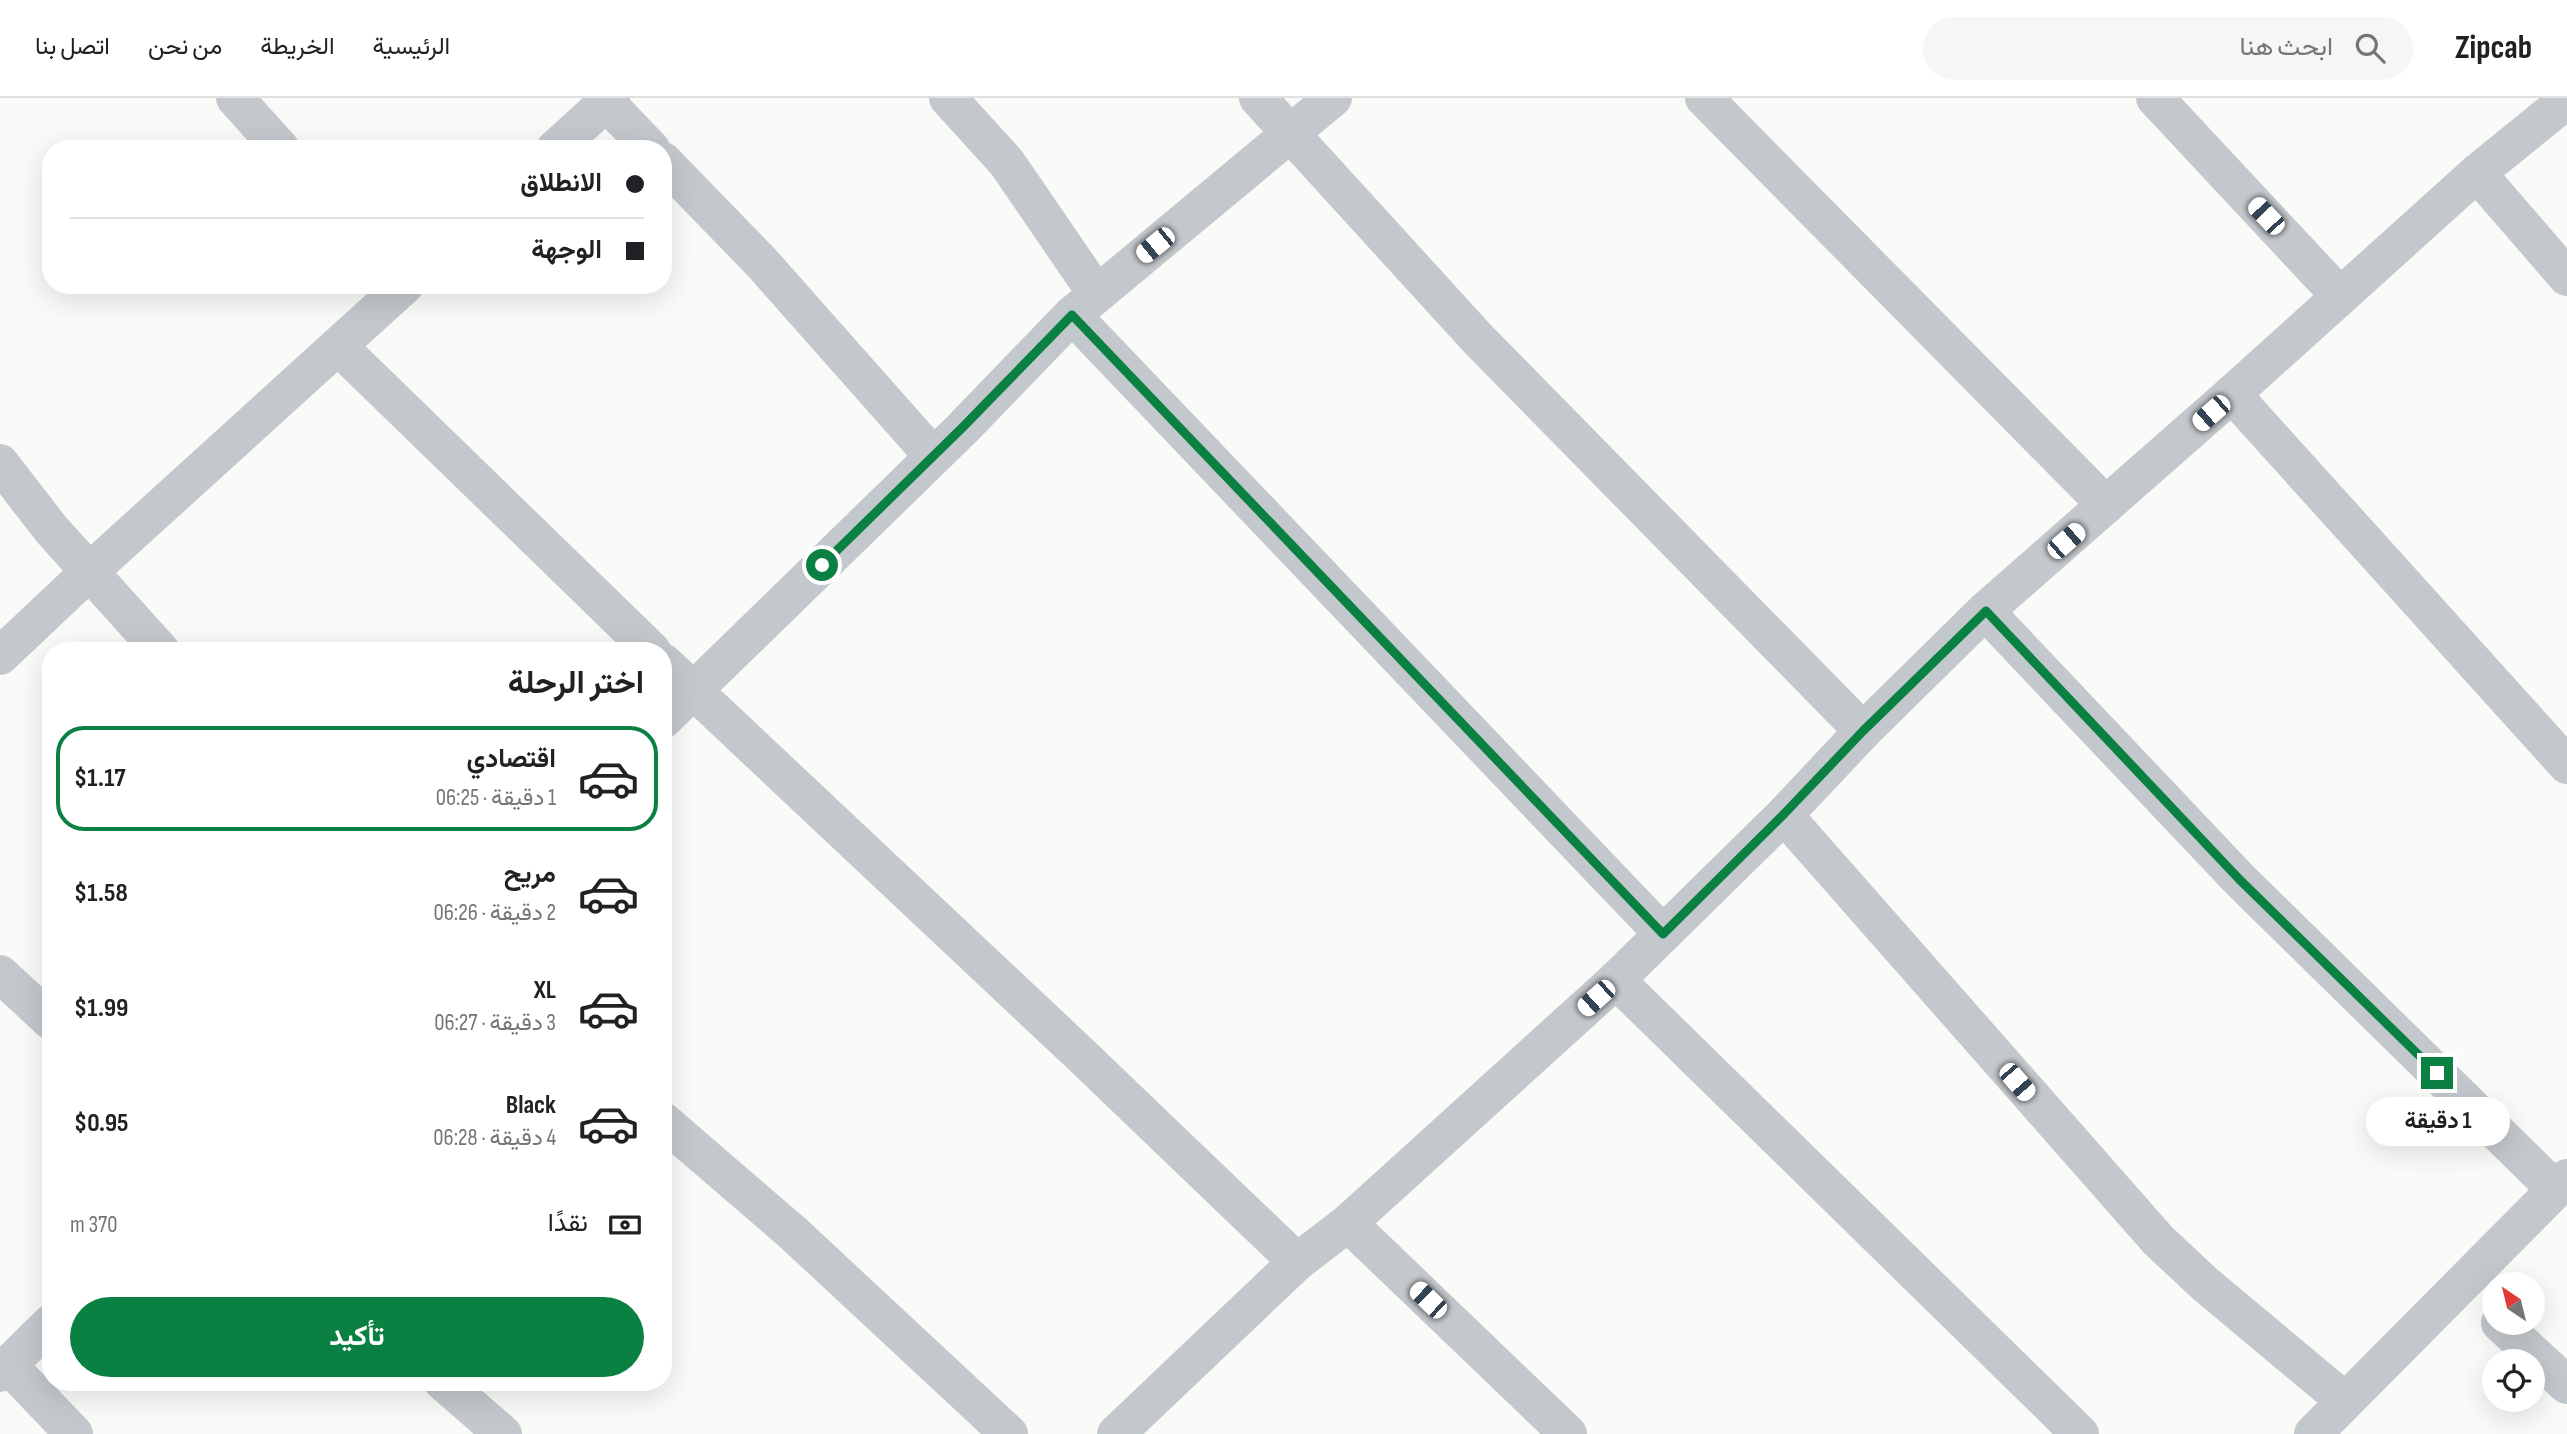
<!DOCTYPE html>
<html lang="ar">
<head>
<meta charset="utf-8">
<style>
	:root { --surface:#fff; --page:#f6f6f6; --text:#202124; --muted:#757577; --line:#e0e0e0; --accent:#0b8043 }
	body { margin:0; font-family:"Sofia Sans Condensed",Vazirmatn,sans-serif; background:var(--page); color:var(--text); direction:rtl; height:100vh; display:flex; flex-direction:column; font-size:26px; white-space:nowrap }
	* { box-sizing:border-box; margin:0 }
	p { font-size:23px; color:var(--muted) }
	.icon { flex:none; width:38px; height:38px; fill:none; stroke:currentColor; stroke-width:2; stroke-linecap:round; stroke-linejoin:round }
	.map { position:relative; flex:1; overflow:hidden; direction:ltr }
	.details { position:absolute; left:42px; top:544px; width:630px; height:749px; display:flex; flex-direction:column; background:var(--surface); border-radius:28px; box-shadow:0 7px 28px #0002; direction:rtl }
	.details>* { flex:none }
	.banner { position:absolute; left:42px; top:42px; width:630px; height:154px; border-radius:28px; box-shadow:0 7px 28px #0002; direction:rtl; display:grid; align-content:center; height:154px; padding:0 28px; background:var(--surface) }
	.needle { width:46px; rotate:325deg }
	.controls { position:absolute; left:2482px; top:1174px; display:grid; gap:14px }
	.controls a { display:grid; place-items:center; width:63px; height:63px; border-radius:50%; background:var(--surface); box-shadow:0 7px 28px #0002; font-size:35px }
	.end { position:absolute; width:32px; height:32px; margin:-16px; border:9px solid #0b8043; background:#fff; box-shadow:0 0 0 4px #fff }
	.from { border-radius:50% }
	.bubble { position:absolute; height:49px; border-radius:24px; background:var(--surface); box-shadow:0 7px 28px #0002; font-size:23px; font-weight:700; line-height:49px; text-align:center; direction:rtl }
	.car { position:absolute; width:21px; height:42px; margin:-21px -10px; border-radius:9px; box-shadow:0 0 5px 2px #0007; background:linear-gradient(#fff 24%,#345 0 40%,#fff 0 76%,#345 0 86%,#fff 0) }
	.banner b { display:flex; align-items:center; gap:24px; height:66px; font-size:26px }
	.banner b+b { border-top:2px solid var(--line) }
	.banner i { width:18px; height:18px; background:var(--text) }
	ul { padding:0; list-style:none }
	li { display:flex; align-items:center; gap:21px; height:105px; margin:0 14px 10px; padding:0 14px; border:4px solid transparent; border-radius:28px }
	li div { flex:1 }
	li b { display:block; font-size:26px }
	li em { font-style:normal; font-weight:700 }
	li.on { border-color:var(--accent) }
	li>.icon { width:63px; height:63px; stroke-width:1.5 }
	h2 { padding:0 28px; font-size:32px; line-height:84px }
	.pay { display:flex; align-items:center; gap:18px; height:77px; padding:0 28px; font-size:26px }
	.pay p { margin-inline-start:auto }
	.primary-button { display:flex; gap:14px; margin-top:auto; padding:14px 28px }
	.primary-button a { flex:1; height:80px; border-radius:42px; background:var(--accent); color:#fff; font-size:28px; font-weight:700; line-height:80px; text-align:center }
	header { display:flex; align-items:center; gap:42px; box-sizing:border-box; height:98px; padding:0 35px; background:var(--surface); border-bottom:2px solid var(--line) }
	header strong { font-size:33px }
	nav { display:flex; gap:38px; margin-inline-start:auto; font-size:24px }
	.search { width:490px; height:63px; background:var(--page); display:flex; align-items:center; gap:18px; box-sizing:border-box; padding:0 24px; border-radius:38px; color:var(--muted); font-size:26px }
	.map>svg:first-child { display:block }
</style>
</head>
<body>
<header>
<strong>Zipcab</strong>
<div class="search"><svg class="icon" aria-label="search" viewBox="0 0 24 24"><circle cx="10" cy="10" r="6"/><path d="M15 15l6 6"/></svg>ابحث هنا</div>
<nav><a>الرئيسية</a><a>الخريطة</a><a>من نحن</a><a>اتصل بنا</a></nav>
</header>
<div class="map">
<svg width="2567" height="1336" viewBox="0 0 2567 1336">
	<rect width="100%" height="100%" fill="#fafaf8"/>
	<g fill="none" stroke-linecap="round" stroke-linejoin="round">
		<g stroke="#c3c8cc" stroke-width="38">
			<polyline points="235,0 281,51"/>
			<polyline points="948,0 1007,65 1096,195"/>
			<polyline points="1258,0 1477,240 1863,633"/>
			<polyline points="1704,0 2106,407"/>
			<polyline points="2155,0 2340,198"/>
			<polyline points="606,4 651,51"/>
			<polyline points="555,51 611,0"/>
			<polyline points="663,63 762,165 933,358"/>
			<polyline points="2477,75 2567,179"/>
			<polyline points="1072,217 1663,836"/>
			<polyline points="338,248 652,553"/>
			<polyline points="2232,296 2567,667"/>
			<polyline points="0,365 51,431 161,553"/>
			<polyline points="1985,513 2239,781 2555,1091"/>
			<polyline points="0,558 89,474 405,187"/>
			<polyline points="663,564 1080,956 1297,1164"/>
			<polyline points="663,622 963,330 1072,217 1333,0"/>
			<polyline points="1784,717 2158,1142 2205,1186 2345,1303"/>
			<polyline points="0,876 51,923"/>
			<polyline points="1616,882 2080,1336"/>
			<polyline points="663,1023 793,1135 1009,1336"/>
			<polyline points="1348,1125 1568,1336"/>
			<polyline points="2500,1225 2567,1287"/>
			<polyline points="8,1267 74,1336"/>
			<polyline points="0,1275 51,1225"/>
			<polyline points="443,1284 503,1336"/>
			<polyline points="1116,1336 1297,1164 1348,1125 1616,882 1784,717 1863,633 1985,513 2232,296 2477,75 2567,2"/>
			<polyline points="2313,1336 2567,1080"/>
		</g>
	</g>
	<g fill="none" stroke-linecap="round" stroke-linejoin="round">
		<polyline stroke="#0b8043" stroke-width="9" points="822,467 962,330 1072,217 1663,836 1784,716 1863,633 1986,513 2239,781 2437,975"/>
	</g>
</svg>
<div class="controls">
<a><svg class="needle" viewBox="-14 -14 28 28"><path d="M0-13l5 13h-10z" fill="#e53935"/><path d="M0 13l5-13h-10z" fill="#757577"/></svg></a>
<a><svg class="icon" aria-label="locate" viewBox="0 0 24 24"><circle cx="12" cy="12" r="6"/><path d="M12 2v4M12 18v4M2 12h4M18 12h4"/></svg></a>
</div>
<i class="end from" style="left:822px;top:467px"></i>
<i class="end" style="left:2437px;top:975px"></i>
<div class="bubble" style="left:2366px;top:999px;width:144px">1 دقيقة</div>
<i class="car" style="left:2266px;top:118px;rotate:317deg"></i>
<i class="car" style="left:1155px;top:147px;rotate:231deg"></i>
<i class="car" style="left:2211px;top:315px;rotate:229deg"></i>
<i class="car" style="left:2066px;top:443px;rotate:49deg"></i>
<i class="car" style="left:1596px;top:900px;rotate:228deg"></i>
<i class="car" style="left:2017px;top:984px;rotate:139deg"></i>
<i class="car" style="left:1428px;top:1202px;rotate:314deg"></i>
<div class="banner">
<b><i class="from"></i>الانطلاق</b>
<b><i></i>الوجهة</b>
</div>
<section class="details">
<h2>اختر الرحلة</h2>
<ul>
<li class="on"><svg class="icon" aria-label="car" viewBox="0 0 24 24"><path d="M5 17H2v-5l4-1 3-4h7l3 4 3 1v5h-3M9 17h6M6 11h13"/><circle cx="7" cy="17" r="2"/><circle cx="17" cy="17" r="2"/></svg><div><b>اقتصادي</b><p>1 دقيقة · 06:25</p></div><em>$1.17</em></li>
<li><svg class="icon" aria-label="car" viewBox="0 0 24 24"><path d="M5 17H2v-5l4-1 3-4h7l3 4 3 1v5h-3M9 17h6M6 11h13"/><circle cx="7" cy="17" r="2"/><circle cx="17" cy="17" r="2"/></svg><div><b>مريح</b><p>2 دقيقة · 06:26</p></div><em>$1.58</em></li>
<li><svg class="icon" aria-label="car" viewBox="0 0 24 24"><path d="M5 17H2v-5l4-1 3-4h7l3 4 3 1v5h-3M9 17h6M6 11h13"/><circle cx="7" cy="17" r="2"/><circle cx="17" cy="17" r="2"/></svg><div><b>XL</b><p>3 دقيقة · 06:27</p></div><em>$1.99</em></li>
<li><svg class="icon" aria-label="car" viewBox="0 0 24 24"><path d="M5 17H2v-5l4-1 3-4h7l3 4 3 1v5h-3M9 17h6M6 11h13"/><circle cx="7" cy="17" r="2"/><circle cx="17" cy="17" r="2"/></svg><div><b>Black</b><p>4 دقيقة · 06:28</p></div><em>$0.95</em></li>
</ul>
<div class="pay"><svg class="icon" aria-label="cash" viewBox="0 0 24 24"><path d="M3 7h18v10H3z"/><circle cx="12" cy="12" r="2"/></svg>نقدًا<p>370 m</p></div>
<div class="primary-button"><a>تأكيد</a></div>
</section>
</div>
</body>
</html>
